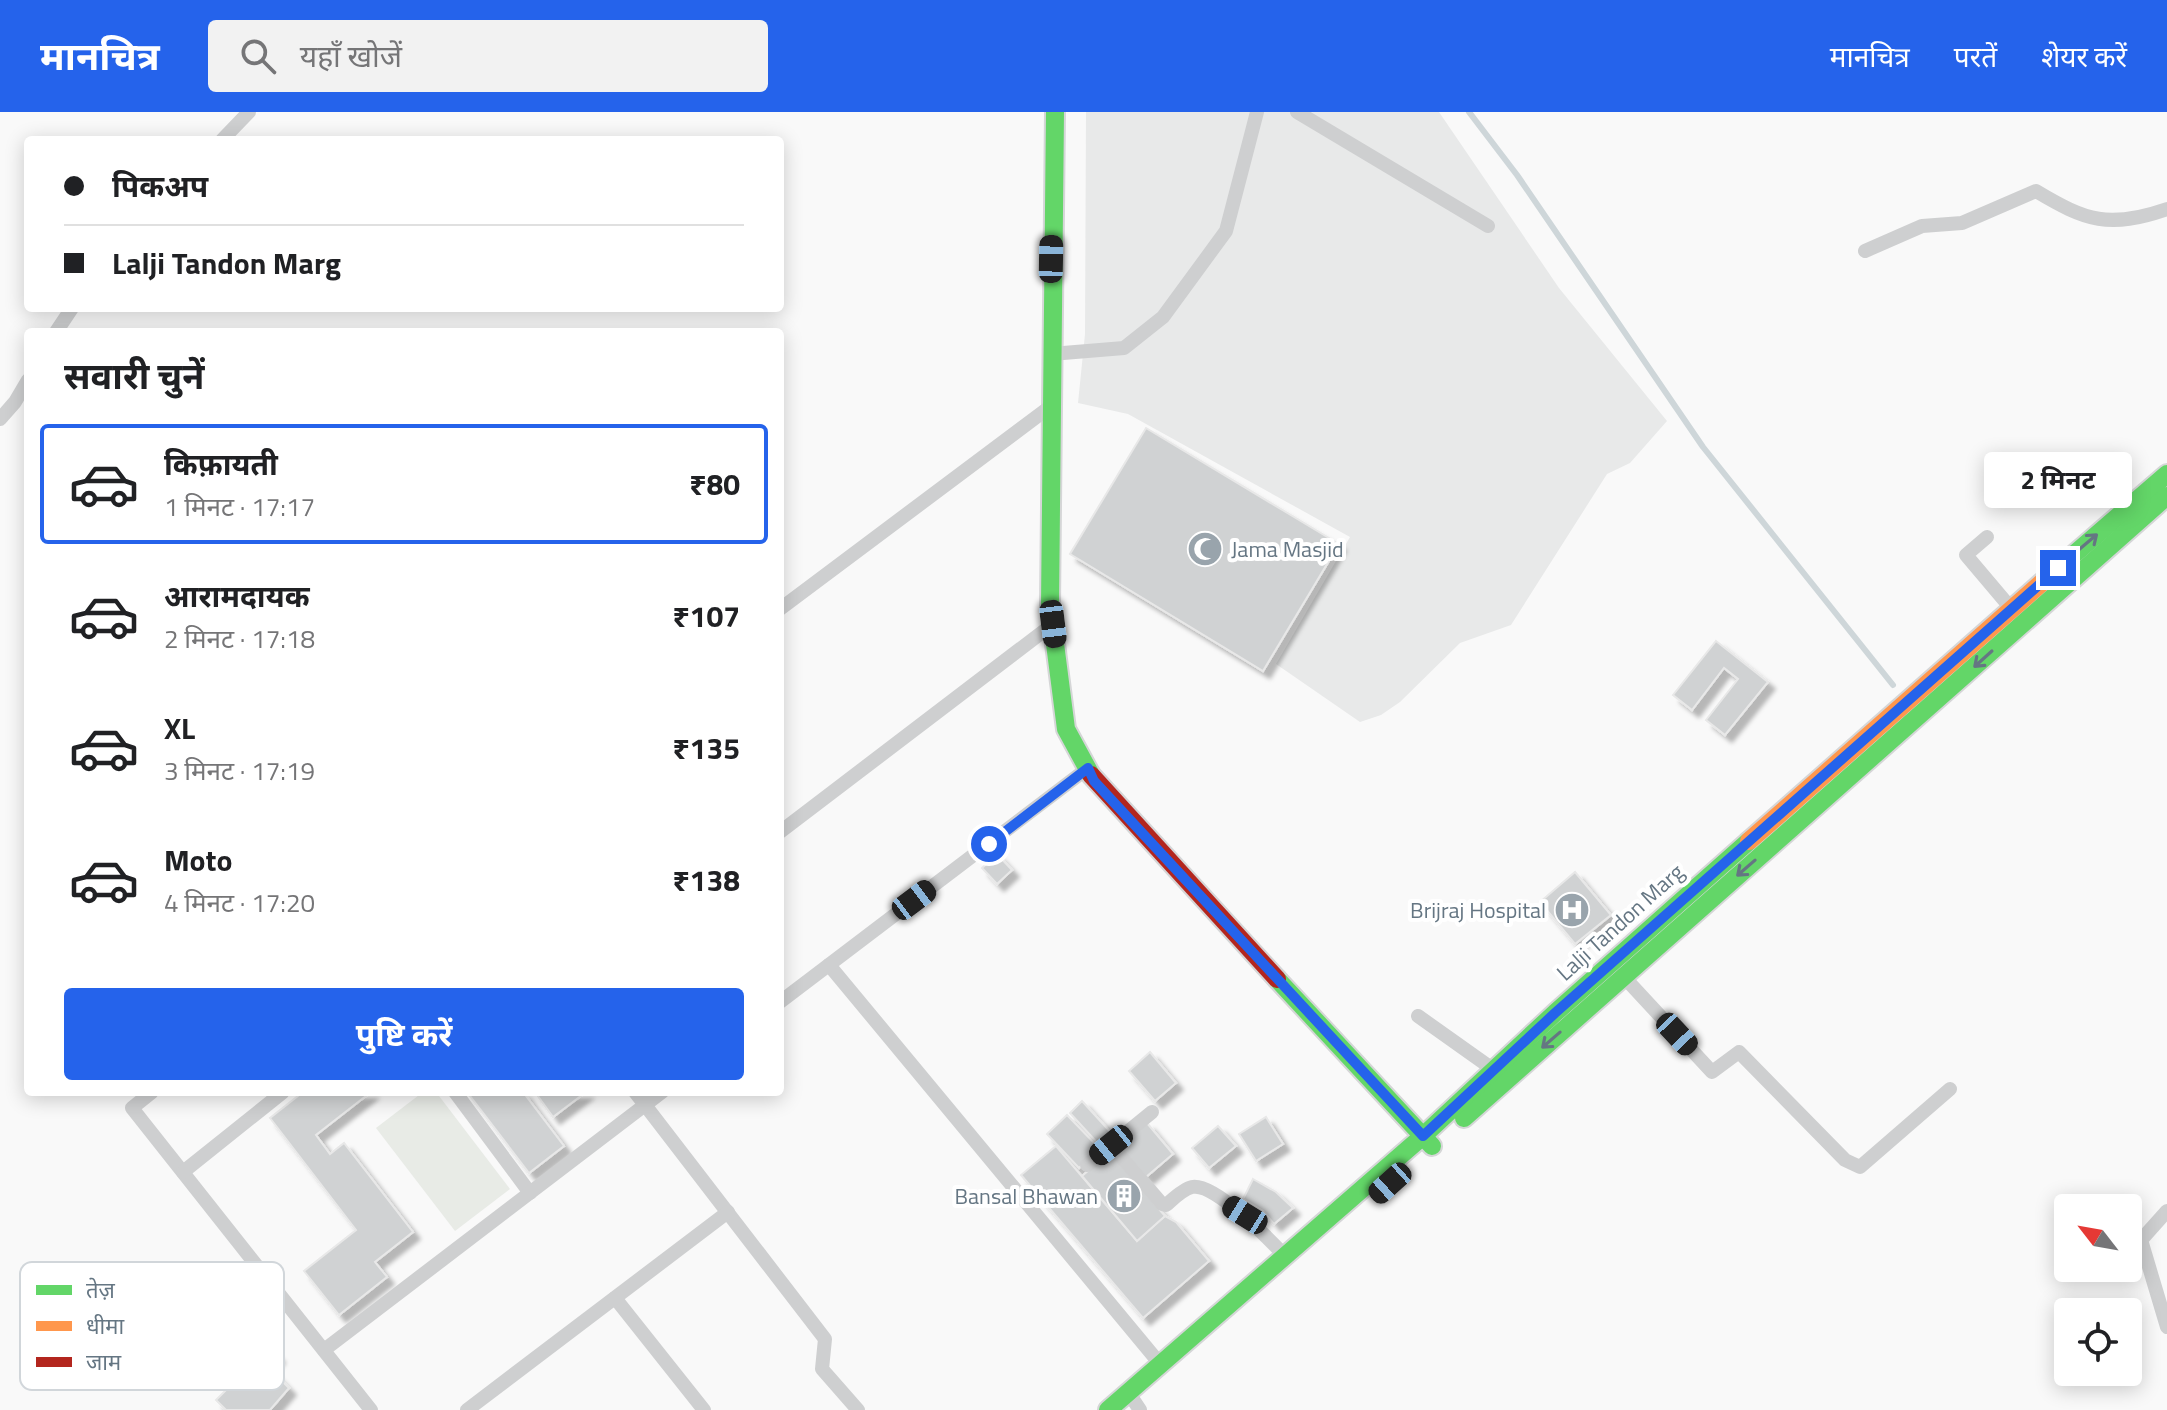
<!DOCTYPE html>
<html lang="hi">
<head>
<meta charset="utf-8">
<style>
	:root { --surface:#fff; --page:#f2f2f2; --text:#202124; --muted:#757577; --line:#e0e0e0; --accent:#2563eb }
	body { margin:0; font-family:"Titillium Web","Noto Sans Devanagari",sans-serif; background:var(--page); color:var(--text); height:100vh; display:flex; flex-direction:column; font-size:30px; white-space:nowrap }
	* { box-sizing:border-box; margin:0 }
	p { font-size:26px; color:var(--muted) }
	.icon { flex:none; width:44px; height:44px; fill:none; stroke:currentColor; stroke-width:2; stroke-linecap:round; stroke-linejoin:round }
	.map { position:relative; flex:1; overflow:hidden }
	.side { position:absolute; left:24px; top:216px; width:760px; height:768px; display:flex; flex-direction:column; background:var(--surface); border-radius:8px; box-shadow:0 4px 20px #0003 }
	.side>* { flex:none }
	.guide { position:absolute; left:24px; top:24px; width:760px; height:176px; border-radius:8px; box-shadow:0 4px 20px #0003; display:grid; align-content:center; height:176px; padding:0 40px; background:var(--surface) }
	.needle { width:52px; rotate:301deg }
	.buttons { position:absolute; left:2054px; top:1082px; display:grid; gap:16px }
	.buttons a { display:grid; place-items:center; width:88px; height:88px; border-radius:8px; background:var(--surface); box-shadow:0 4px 20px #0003; font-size:40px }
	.end { position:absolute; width:36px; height:36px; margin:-18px; border:10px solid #2563eb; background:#fff; box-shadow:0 0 0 4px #fff }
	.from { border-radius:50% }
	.bubble { position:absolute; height:56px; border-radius:8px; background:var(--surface); box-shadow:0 4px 20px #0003; font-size:26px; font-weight:700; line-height:56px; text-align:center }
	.car { position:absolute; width:24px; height:48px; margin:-24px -12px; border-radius:10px; box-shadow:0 0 6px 2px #0007; background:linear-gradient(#222 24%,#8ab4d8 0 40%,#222 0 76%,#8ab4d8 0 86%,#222 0) }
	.guide b { display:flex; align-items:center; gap:28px; height:76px; font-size:30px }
	.guide b+b { border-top:2px solid var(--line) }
	.guide i { width:20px; height:20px; background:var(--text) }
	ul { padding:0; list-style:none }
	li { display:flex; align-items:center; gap:24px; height:120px; margin:0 16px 12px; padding:0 24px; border:4px solid transparent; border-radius:8px }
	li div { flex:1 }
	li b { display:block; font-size:30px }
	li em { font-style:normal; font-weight:700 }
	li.current { border-color:var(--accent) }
	li>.icon { width:72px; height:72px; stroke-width:1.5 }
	h2 { padding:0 40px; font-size:36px; line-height:96px }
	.button { display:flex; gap:16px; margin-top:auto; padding:16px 40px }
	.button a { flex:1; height:92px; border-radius:8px; background:var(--accent); color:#fff; font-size:32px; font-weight:700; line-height:92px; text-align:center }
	header { display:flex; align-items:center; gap:48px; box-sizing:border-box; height:112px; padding:0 40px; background:var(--accent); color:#fff }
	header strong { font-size:38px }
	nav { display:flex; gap:44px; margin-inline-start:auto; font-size:28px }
	.search { width:560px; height:72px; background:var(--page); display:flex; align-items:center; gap:20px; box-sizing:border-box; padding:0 28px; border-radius:8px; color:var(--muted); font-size:30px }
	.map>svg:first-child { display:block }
</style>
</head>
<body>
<header>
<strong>मानचित्र</strong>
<div class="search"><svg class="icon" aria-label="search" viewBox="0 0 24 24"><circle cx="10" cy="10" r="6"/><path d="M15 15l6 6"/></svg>यहाँ खोजें</div>
<nav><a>मानचित्र</a><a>परतें</a><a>शेयर करें</a></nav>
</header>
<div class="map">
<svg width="2167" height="1298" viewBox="0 0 2167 1298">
	<defs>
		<filter id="shadow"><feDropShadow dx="7" dy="7" stdDeviation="2" flood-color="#0004"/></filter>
	</defs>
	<rect width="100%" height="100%" fill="#f9f9f9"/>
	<polygon fill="#e8e9e9" points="1086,0 1439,0 1559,176 1667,309 1630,351 1607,362 1511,513 1460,531 1400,590 1381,603 1360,610 1276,552 1350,425 1128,302 1078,291 1085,222"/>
	<polygon fill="#e8ebe6" points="423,980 436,980 510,1077 455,1119 376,1016"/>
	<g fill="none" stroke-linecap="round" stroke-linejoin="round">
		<polyline stroke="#ced6d9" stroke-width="6" points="1469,0 1517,63 1703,335 1893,573"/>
	</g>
	<g fill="#d0d2d3" stroke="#e8e8e8" stroke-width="2" filter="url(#shadow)">
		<polygon points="1146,316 1339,432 1263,559 1070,442"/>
		<polygon points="1716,529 1768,570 1725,623 1706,608 1738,567 1724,556 1692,598 1673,583"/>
		<polygon points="997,742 1012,758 997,772 982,756"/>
		<polygon points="1575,760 1611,803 1575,832 1540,790"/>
		<polygon points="1150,940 1176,971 1155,989 1129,959"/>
		<polygon points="303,980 371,980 316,1023 330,1042 344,1031 413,1120 375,1150 387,1165 339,1203 304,1159 356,1118 270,1006"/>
		<polygon points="467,980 523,980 564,1034 529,1061"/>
		<polygon points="535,980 586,980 553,1005"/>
		<polygon points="1082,989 1114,1024 1102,1036 1070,1001"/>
		<polygon points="1067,1003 1099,1036 1079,1056 1047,1022"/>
		<polygon points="1266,1005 1283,1032 1256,1049 1239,1022"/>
		<polygon points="1147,1011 1173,1042 1146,1065 1119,1034"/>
		<polygon points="1218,1014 1236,1034 1209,1056 1192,1036"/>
		<polygon points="1056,1034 1137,1129 1165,1104 1176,1110 1209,1149 1143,1206 1021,1063"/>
		<polygon points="1110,1040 1165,1104 1137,1129 1082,1064"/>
		<polygon points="1253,1067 1276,1080 1293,1096 1274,1112 1263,1099 1243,1087"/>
		<polygon points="269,1235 278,1244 268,1255 289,1276 270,1298 226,1298 216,1288"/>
	</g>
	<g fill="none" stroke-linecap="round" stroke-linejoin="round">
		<defs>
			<g id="fast">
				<polyline points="1055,0 1050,493 1066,617 1091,663"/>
				<polyline points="2064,451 2167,362"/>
				<polyline points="1277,867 1432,1034"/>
				<polyline points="1464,1006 2167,384"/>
				<polyline points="1108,1298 1423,1024 1555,901 1749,729"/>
			</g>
			<polyline id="slow" points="1749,729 2064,451"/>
			<polyline id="jam" points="1091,663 1277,867"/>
		</defs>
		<use href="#fast" stroke="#d5d6d7" stroke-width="22"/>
		<use href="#slow" stroke="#d5d6d7" stroke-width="22"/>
		<use href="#jam" stroke="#d5d6d7" stroke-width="22"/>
		<g stroke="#cecfd0" stroke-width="14">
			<polyline points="1297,0 1488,114"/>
			<polyline points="222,28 249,0"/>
			<path d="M1865,139L1922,114L1962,111L2036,79C2086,109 2109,117 2167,97"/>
			<polyline points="56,220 72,196"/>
			<polyline points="1051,242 1124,236 1163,205 1226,119 1257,0"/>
			<polyline points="0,307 15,290 28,268"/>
			<polyline points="1987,425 1966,443 2015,501"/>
			<polyline points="780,497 1051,294"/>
			<polyline points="780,720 1053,512"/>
			<polyline points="829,853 1161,1253"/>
			<polyline points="1624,865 1712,960 1739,940 1845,1048 1860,1055 1950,977"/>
			<polyline points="780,890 1088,656"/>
			<polyline points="1418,904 1494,958"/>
			<polyline points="152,980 132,996 371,1298"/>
			<polyline points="455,980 530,1081"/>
			<polyline points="635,980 825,1227 822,1257 858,1298"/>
			<path d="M1111,1033L1162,1092L1166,1093C1173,1087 1183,1077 1192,1075C1214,1070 1271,1129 1286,1145"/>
			<polyline points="1087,1053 1152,1000"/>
			<polyline points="183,1060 283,980"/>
			<polyline points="2167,1099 2141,1128 2167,1215"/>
			<polyline points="615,1186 704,1298"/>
			<polyline points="324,1238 662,980"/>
			<polyline points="1128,1280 1140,1298"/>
			<polyline points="467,1298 728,1100"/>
		</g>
		<use href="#fast" stroke="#63d668" stroke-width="18"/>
		<use href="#slow" stroke="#ff974d" stroke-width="18"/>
		<use href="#jam" stroke="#b3261e" stroke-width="18"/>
	</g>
	<defs><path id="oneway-shaft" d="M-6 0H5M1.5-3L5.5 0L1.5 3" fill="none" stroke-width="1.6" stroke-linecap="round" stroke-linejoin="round" transform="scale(2)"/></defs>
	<g stroke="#657683">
		<use href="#oneway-shaft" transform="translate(2088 430) rotate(-40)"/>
		<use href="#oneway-shaft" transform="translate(1983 547) rotate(138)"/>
		<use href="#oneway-shaft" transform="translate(1746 756) rotate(139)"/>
		<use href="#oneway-shaft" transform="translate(1551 928) rotate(139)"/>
	</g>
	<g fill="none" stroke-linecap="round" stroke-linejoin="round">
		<polyline stroke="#2563eb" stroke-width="10" points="989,732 1088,656 1094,669 1423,1024 1555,901 2058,456"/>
	</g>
	<defs>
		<symbol id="mosque-disc" viewBox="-11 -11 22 22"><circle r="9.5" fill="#99a4ac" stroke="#fff"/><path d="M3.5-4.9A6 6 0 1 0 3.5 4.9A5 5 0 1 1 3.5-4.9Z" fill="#fff"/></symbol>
		<symbol id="hospital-disc" viewBox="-11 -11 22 22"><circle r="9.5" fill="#99a4ac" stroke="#fff"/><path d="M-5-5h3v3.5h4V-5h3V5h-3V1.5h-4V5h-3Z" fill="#fff"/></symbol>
		<symbol id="building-disc" viewBox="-11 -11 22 22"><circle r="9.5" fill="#99a4ac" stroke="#fff"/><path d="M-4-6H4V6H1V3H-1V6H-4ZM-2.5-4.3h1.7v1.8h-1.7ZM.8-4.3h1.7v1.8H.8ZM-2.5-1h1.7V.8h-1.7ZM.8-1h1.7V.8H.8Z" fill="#fff"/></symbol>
	</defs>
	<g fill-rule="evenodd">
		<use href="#mosque-disc" x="1185" y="417" width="40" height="40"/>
		<use href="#hospital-disc" x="1552" y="778" width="40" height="40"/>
		<use href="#building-disc" x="1104" y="1064" width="40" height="40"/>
	</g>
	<g text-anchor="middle" stroke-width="8" stroke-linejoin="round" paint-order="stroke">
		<g font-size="22" fill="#657683" stroke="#fff" text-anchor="end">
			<text x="1231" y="445" text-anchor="start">Jama Masjid</text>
			<text x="1546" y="806">Brijraj Hospital</text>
			<text x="1098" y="1092">Bansal Bhawan</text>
		</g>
		<g font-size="22" fill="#657683" stroke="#fff">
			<text transform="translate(1620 810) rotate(-42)" y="8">Lalji Tandon Marg</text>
		</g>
	</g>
	<rect x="20" y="1150" width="264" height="128" rx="12" fill="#fff" stroke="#d1d6da" stroke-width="2"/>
	<rect x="36" y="1173" width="36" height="10" fill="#63d668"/>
	<rect x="36" y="1209" width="36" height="10" fill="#ff974d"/>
	<rect x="36" y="1245" width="36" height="10" fill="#b3261e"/>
	<g font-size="22" fill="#657683">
		<text x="86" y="1186">तेज़</text>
		<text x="86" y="1222">धीमा</text>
		<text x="86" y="1258">जाम</text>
	</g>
</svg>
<div class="buttons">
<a><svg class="needle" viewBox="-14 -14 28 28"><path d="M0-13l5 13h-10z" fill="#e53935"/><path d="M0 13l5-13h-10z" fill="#757577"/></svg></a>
<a><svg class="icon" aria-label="locate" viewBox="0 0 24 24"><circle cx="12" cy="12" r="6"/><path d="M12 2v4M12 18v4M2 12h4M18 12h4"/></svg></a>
</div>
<i class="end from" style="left:989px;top:732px"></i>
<i class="end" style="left:2058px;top:456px"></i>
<div class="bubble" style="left:1984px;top:340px;width:148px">2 मिनट</div>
<i class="car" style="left:1051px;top:147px;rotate:1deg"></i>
<i class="car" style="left:1053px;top:512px;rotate:173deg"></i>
<i class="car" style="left:914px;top:788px;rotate:53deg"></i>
<i class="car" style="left:1677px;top:922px;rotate:137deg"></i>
<i class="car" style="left:1111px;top:1033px;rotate:231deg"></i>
<i class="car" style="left:1390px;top:1071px;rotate:228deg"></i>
<i class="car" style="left:1245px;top:1103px;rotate:302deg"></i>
<div class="guide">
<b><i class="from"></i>पिकअप</b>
<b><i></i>Lalji Tandon Marg</b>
</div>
<section class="side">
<h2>सवारी चुनें</h2>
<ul>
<li class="current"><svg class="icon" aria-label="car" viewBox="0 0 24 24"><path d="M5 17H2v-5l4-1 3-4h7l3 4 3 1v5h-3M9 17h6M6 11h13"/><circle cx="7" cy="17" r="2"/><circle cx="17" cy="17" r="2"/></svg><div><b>किफ़ायती</b><p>1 मिनट · 17:17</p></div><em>₹80</em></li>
<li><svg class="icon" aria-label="car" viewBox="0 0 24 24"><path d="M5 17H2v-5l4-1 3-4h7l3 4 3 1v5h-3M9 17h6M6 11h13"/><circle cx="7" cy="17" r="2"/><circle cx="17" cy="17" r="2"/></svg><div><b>आरामदायक</b><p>2 मिनट · 17:18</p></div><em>₹107</em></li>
<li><svg class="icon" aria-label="car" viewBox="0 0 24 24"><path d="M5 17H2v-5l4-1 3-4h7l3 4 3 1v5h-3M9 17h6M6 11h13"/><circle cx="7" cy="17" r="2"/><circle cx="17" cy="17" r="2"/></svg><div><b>XL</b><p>3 मिनट · 17:19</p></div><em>₹135</em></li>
<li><svg class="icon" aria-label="car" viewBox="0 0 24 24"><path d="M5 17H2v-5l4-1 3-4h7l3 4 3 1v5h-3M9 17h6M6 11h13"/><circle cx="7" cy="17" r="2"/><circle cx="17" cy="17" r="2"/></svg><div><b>Moto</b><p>4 मिनट · 17:20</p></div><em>₹138</em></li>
</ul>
<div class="button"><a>पुष्टि करें</a></div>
</section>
</div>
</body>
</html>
